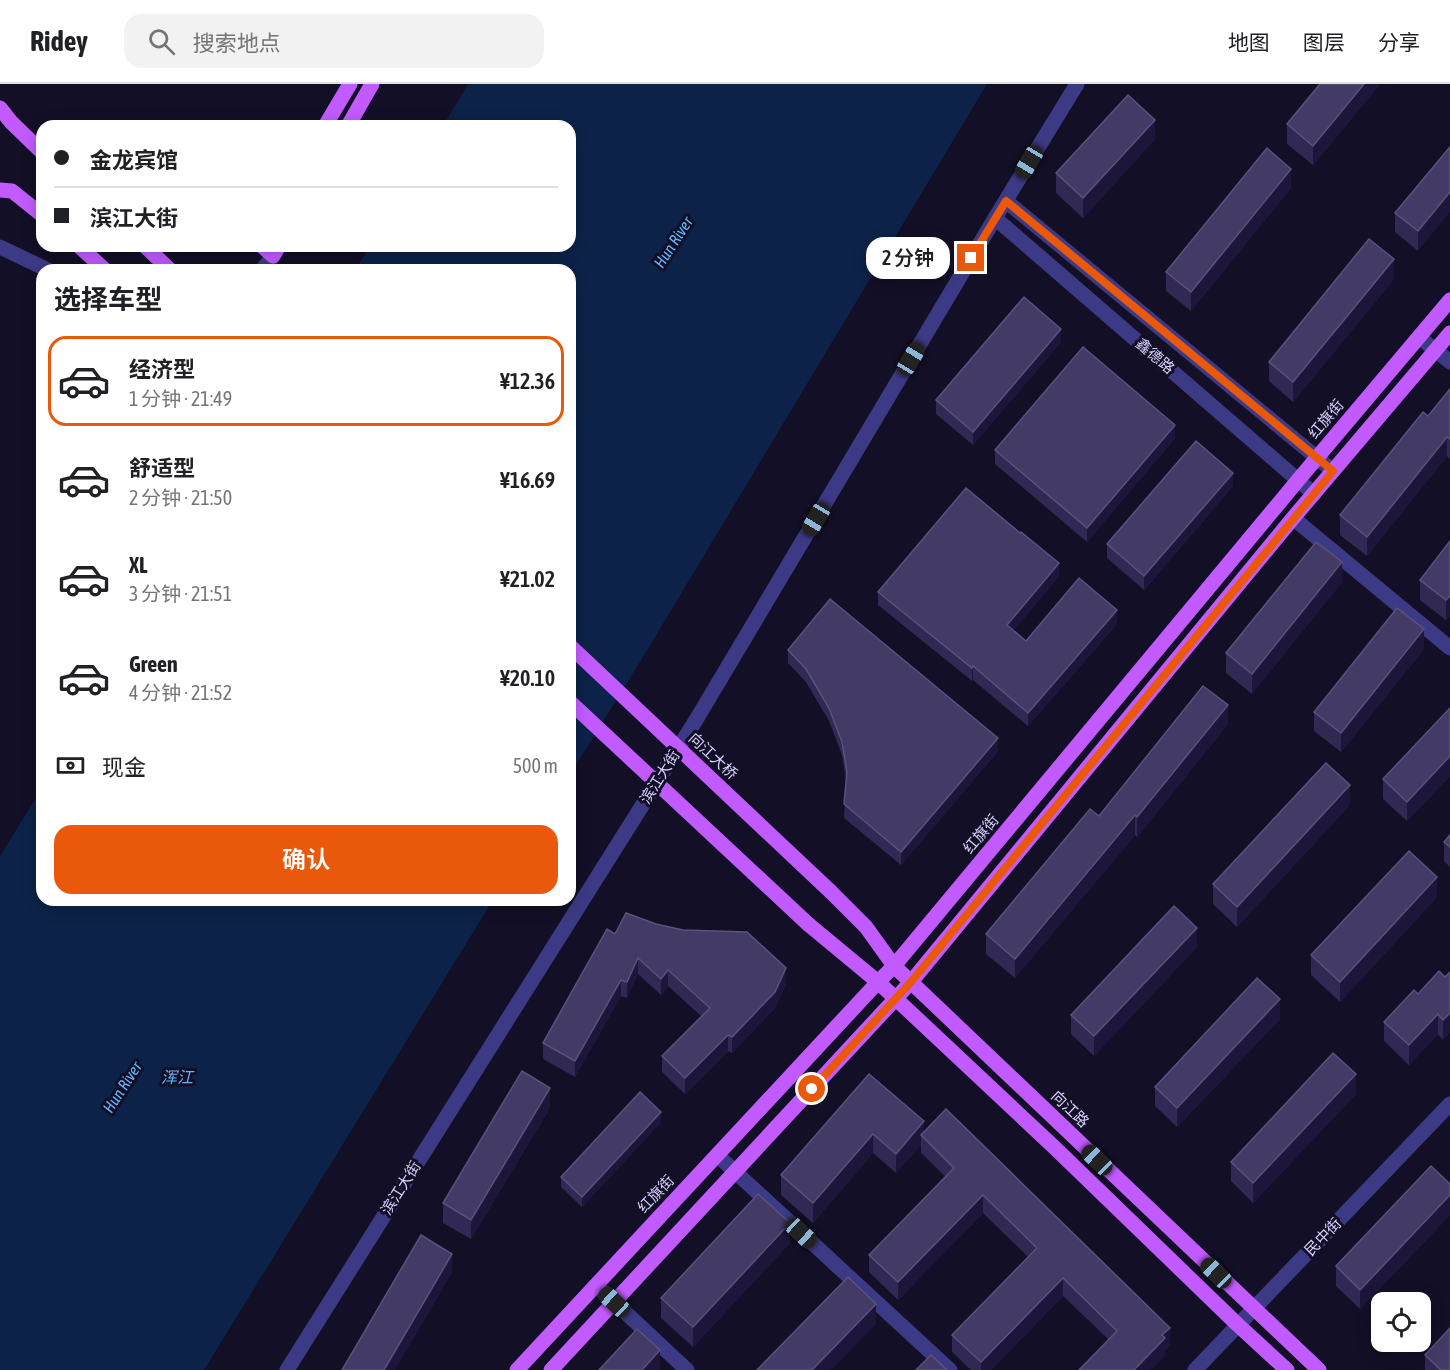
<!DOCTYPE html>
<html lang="zh">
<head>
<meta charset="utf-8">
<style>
	:root { --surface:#fff; --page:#f2f2f2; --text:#202124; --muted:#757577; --line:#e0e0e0; --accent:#ea580c }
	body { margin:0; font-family:"Asap Condensed","Noto Sans SC",sans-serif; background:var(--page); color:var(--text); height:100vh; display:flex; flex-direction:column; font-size:22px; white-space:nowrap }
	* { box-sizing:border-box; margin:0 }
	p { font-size:20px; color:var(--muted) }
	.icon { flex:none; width:33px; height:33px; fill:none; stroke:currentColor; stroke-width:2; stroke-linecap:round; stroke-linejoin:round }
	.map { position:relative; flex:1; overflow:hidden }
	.drawer { position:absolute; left:36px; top:180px; width:540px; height:642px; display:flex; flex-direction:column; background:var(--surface); border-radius:18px; box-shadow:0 3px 15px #0003 }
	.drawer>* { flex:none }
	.hud { position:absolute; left:36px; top:36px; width:540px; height:132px; border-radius:18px; box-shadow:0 3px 15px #0003; display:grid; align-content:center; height:132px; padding:0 18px; background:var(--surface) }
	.controls { position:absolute; left:1371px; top:1208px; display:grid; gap:12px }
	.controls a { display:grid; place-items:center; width:60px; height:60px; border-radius:12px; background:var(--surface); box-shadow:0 3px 15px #0003; font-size:30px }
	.end { position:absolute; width:27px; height:27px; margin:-14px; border:8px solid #ea580c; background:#fff; box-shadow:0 0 0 3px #fff }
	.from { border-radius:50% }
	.bubble { position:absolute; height:42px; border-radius:18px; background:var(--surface); box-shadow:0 3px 15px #0003; font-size:20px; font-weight:600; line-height:42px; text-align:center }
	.car { position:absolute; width:18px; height:36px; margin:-18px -9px; border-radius:8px; box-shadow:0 0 4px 2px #0007; background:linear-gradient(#222 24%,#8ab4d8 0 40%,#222 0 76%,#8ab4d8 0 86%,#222 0) }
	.hud b { display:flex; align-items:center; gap:21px; height:57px; font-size:22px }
	.hud b+b { border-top:2px solid var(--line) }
	.hud i { width:15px; height:15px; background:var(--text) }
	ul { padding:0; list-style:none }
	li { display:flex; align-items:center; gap:18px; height:90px; margin:0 12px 9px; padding:0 6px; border:3px solid transparent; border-radius:18px }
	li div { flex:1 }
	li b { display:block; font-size:22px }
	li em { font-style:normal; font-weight:600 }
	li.on { border-color:var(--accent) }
	li>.icon { width:54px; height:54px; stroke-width:1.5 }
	h2 { padding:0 18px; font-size:27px; line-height:72px }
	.pay { display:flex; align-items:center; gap:15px; height:66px; padding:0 18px; font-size:22px }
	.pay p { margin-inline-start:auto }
	.action { display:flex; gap:12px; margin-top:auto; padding:12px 18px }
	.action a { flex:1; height:69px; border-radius:18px; background:var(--accent); color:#fff; font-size:24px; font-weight:600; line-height:69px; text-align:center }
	header { display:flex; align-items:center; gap:36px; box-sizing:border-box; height:84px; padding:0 30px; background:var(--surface); border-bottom:2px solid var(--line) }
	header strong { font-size:28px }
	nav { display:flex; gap:33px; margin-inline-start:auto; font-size:21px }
	.search { width:420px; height:54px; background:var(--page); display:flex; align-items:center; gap:15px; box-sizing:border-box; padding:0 21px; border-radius:18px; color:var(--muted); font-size:22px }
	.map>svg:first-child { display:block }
</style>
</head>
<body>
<header>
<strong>Ridey</strong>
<div class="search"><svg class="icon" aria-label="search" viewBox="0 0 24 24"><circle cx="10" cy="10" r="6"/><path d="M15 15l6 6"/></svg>搜索地点</div>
<nav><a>地图</a><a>图层</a><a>分享</a></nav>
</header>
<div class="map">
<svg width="1450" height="1286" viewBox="0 0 1450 1286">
	<rect width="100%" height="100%" fill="#130f26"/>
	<g fill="#0c2248">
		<polygon points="468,0 987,0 643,573 570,691 570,186 355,186 370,162 570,162 570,42 443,42"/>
		<polygon points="42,704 42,816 493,816 204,1286 0,1286 0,772"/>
	</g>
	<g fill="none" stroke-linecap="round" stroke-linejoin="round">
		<g stroke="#3d3a85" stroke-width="15">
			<polyline points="1006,117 1333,387"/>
			<polyline points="995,134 1314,410"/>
			<polyline points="0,163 48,186"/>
			<polyline points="262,186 273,172"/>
			<polyline points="1419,253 1450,278"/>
			<polyline points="1293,434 1450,564"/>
			<polyline points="717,1071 950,1286"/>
			<polyline points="596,1201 687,1286"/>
			<polyline points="287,1286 696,636 995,134 1077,0"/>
			<polyline points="1195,1286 1450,1020"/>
		</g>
		<g stroke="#c25bff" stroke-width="15">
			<polyline points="0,24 11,38 42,68"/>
			<polyline points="325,42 350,0"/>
			<polyline points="348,42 372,0"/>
			<polyline points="0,106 12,107 42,131"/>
			<polyline points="79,162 105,186"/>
			<polyline points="145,162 170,186"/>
			<polyline points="262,162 273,172 279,162"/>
			<polyline points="831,808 866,843 894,882 1319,1286"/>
			<polyline points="808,840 878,898 1055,1064 1238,1241 1287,1286"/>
			<polyline points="517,1286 878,898 894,882 1299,395 1450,216"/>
			<polyline points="551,1286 911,898 1293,434 1450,249"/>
		</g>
		<g stroke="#c25bff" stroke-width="15">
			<polyline points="570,562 831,808"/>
			<polyline points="570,618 808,840"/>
		</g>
	</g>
	<g fill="#312854">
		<polygon points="1320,0 1380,0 1313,81 1287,60 1287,40"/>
		<polygon points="1155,55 1083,134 1056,109 1056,89"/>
		<polygon points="1450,63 1418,167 1395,148 1395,129"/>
		<polygon points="1291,104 1191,227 1166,207 1166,188"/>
		<polygon points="1394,195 1293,318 1269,297 1269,278"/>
		<polygon points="1061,258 973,361 936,330 936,316"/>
		<polygon points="1450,305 1450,375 1447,372 1367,472 1340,451 1340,431 1428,332"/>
		<polygon points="1175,354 1087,458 995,380 995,366"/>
		<polygon points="1233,402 1144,506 1107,474 1107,460"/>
		<polygon points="1450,457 1450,532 1446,536 1420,516 1420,496"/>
		<polygon points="1059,492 1013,547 1026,557 1117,540 1028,642 973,596 972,597 878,521 878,508"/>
		<polygon points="1342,498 1252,610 1226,589 1226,569"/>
		<polygon points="1424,565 1341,668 1314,647 1314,628"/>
		<polygon points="788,566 998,667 901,781 844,734 846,697 842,671 829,637 806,598 788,579"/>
		<polygon points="1450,624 1450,692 1407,737 1383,715 1383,695"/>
		<polygon points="1228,640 1137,753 1135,751 1015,894 986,870 986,850 1099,732"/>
		<polygon points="1350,721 1237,843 1213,820 1213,800"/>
		<polygon points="1450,751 1450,783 1444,777 1444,758"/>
		<polygon points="1437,813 1340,918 1311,891 1311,871"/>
		<polygon points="615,850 786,900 775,924 732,969 728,967 685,1010 662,988 662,972 702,933 668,902 661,911 638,890 627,914 621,912 575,993 543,975 543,959"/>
		<polygon points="1197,863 1094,972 1071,950 1071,931"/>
		<polygon points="1450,888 1450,948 1443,956 1438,950 1409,981 1384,957 1384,938 1418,910 1445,893"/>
		<polygon points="1280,935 1177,1043 1155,1022 1155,1003"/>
		<polygon points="869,990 924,1047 1170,1261 1165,1266 1165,1272 1109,1256 1063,1212 991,1286 971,1286 952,1268 952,1251 1028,1173 983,1129 898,1216 869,1188 869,1171 946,1093 921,1069 921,1061 896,1089 873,1069 813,1139 781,1111 781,1091"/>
		<polygon points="1356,1010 1253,1119 1231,1097 1231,1078"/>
		<polygon points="550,1024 471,1155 443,1139 443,1119"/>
		<polygon points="661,1038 582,1123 561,1103 561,1093"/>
		<polygon points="1450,1100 1450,1131 1360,1225 1336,1202 1336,1182"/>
		<polygon points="790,1159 693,1263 661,1234 661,1214"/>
		<polygon points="1425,1271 1450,1286 1425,1286"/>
	</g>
	<g fill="#1d163a">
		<polygon points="1364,0 1380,0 1313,81 1313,62"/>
		<polygon points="1155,36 1155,55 1083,134 1083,114"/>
		<polygon points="1291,85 1291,104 1191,227 1191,208"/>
		<polygon points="1450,108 1450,128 1418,167 1418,147"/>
		<polygon points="1394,175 1394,195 1293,318 1293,298"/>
		<polygon points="1061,245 1061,258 973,361 973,348"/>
		<polygon points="1175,341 1175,354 1087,458 1087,444"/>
		<polygon points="1447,353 1447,372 1367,472 1367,453"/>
		<polygon points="1233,389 1233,402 1144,506 1144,492"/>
		<polygon points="1342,478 1342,498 1252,610 1252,590"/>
		<polygon points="1059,479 1059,492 1007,555 1007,541"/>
		<polygon points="1450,512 1450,532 1446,536 1446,516"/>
		<polygon points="1117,526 1117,540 1028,642 1028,629"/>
		<polygon points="1424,545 1424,565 1341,668 1341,649"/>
		<polygon points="973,582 973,596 972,597 972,584"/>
		<polygon points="1228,621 1228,640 1137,753 1137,733"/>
		<polygon points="998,654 998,667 901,781 901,768"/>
		<polygon points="1450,672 1450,692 1407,737 1407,718"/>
		<polygon points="1350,701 1350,721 1237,843 1237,823"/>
		<polygon points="1135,731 1135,751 1015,894 1015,875"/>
		<polygon points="1437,793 1437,813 1340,918 1340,898"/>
		<polygon points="1197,844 1197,863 1094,972 1094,952"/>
		<polygon points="638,874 638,890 627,914 627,898"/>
		<polygon points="786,884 786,900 775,924 732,969 732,953"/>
		<polygon points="668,886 668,902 661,911 661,895"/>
		<polygon points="621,896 621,912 575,993 575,977"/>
		<polygon points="1280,915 1280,935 1177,1043 1177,1024"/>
		<polygon points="1450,929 1450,948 1443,956 1443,936"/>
		<polygon points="1438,930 1438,950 1409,981 1409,961"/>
		<polygon points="728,951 728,967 685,1010 685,994"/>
		<polygon points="1356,990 1356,1010 1253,1119 1253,1099"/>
		<polygon points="550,1004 550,1024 471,1155 471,1136"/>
		<polygon points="661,1028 661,1038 582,1123 582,1113"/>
		<polygon points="924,1037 924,1055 921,1051 921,1061 896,1089 896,1070"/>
		<polygon points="873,1050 873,1069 813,1139 813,1119"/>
		<polygon points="983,1111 983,1129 898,1216 898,1198"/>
		<polygon points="1450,1111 1450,1131 1360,1225 1360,1206"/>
		<polygon points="790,1139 790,1159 693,1263 693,1243"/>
		<polygon points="452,1170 452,1189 395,1286 384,1286"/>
		<polygon points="1063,1194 1063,1212 991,1286 981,1286 981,1278"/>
		<polygon points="876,1220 876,1240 831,1286 812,1286"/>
		<polygon points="1170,1244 1170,1261 1165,1266 1165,1272 1151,1286 1134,1286 1162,1251"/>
		<polygon points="660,1266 660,1286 642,1286"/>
	</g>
	<g fill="#433a66" stroke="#5a527e" stroke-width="1.5">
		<polygon points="1320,0 1364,0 1313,62 1287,40"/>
		<polygon points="1128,11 1155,36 1083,114 1056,89"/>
		<polygon points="1450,63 1450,108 1418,147 1395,129"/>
		<polygon points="1267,64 1291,85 1191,208 1166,188"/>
		<polygon points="1369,155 1394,175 1293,298 1269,278"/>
		<polygon points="1024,213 1061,245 973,348 936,316"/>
		<polygon points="1083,263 1175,341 1087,444 995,366"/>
		<polygon points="1450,305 1450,355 1447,353 1367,453 1340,431 1423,328 1428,332"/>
		<polygon points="1196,357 1233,389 1144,492 1107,460"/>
		<polygon points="966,404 1020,449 1021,448 1059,479 1007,541 1026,557 1079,494 1117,526 1028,629 973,582 972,584 878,508"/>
		<polygon points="1450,457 1450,512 1446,516 1420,496"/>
		<polygon points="1316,458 1342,478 1252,590 1226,569"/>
		<polygon points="830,515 998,654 901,768 844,720 847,688 842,658 829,624 806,585 788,566"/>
		<polygon points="1397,524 1424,545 1341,649 1314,628"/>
		<polygon points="1203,602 1228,621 1137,733 1135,731 1015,875 986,850 1090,725 1099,732"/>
		<polygon points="1450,624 1450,672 1407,718 1383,695"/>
		<polygon points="1326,679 1350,701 1237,823 1213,800"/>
		<polygon points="1450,751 1450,763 1444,758"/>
		<polygon points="1409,767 1437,793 1340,898 1311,871"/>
		<polygon points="1174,822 1197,844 1094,952 1071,931"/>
		<polygon points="626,829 656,840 683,846 747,848 786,884 775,908 732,953 728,951 685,994 662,972 710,924 668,886 661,895 638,874 627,898 621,896 575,977 543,959 607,845 615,850"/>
		<polygon points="1439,887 1445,893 1450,888 1450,929 1443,936 1438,930 1409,961 1384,938 1414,906 1418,910"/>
		<polygon points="1257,894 1280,915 1177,1024 1155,1003"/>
		<polygon points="1333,969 1356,990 1253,1099 1231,1078"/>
		<polygon points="522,987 550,1004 471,1136 443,1119"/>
		<polygon points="869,990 924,1037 896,1070 873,1050 813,1119 781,1091"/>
		<polygon points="640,1008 661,1028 582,1113 561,1093"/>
		<polygon points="946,1025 1170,1244 1162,1251 1165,1254 1134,1286 1079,1286 1117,1247 1063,1194 981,1278 952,1251 1037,1164 983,1111 898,1198 869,1171 954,1084 921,1051"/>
		<polygon points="1431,1082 1450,1100 1450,1111 1360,1206 1336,1182"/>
		<polygon points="758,1110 790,1139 693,1243 661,1214"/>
		<polygon points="421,1151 452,1170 384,1286 342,1286"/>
		<polygon points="848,1193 876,1220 812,1286 757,1286"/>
		<polygon points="1450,1244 1450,1286 1441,1286 1425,1271"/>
		<polygon points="637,1245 660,1266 642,1286 599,1286"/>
		<polygon points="931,1271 947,1286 916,1286"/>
	</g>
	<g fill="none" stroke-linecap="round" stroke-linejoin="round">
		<polyline stroke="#ea580c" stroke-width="8" points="812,1005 911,898 1333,387 1006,117 971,174"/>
	</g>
	<g text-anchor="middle" stroke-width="6" stroke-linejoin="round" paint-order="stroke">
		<g font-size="15" fill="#d9d4ff" stroke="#130f26">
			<text transform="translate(1155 272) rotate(41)" y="5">鑫德路</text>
			<text transform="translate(1326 335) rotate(-50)" y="5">红旗街</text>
			<text transform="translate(713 672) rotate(43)" y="5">向江大桥</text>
			<text transform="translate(660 693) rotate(-58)" y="5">滨江大街</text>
			<text transform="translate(981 750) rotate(-50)" y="5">红旗街</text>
			<text transform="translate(1070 1025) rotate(44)" y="5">向江路</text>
			<text transform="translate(401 1104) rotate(-58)" y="5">滨江大街</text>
			<text transform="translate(656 1110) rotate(-47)" y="5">红旗街</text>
			<text transform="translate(1323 1153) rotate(-46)" y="5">民中街</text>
		</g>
		<g font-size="16" font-style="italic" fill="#62b6ff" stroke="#130f26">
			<text transform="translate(673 158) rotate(-57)" y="6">Hun River</text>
			<text x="177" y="999">浑江</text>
			<text transform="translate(122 1003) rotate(-57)" y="6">Hun River</text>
		</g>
	</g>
</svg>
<div class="controls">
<a><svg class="icon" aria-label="locate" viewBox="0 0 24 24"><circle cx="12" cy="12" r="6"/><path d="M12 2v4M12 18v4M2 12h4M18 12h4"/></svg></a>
</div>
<i class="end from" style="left:812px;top:1005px"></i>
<i class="end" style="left:971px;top:174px"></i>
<div class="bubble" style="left:866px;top:153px;width:84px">2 分钟</div>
<i class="car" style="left:1029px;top:78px;rotate:211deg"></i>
<i class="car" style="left:911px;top:275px;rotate:31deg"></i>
<i class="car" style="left:816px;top:435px;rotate:211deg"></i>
<i class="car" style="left:1097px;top:1076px;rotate:314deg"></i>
<i class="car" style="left:801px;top:1149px;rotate:133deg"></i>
<i class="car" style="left:1216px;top:1189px;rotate:314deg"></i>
<i class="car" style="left:614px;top:1218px;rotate:313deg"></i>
<div class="hud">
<b><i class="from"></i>金龙宾馆</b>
<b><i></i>滨江大街</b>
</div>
<section class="drawer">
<h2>选择车型</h2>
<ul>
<li class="on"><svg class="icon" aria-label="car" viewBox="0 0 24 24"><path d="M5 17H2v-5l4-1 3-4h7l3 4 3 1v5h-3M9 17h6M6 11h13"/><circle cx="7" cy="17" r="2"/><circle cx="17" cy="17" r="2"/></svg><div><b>经济型</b><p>1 分钟 · 21:49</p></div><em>¥12.36</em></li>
<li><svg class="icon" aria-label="car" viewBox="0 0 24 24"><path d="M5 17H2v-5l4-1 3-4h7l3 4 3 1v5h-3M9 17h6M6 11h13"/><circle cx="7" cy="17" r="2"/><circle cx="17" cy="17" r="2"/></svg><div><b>舒适型</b><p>2 分钟 · 21:50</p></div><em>¥16.69</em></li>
<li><svg class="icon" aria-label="car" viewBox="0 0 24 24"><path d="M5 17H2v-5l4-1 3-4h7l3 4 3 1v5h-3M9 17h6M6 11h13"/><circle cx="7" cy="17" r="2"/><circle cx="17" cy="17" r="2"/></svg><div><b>XL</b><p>3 分钟 · 21:51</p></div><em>¥21.02</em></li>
<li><svg class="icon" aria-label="car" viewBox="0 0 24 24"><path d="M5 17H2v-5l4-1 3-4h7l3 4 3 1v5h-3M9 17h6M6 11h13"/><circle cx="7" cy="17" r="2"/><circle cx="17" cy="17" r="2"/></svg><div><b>Green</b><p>4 分钟 · 21:52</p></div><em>¥20.10</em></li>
</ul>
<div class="pay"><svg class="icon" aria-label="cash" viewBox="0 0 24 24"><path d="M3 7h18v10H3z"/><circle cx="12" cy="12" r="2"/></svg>现金<p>500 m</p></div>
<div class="action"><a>确认</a></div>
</section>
</div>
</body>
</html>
